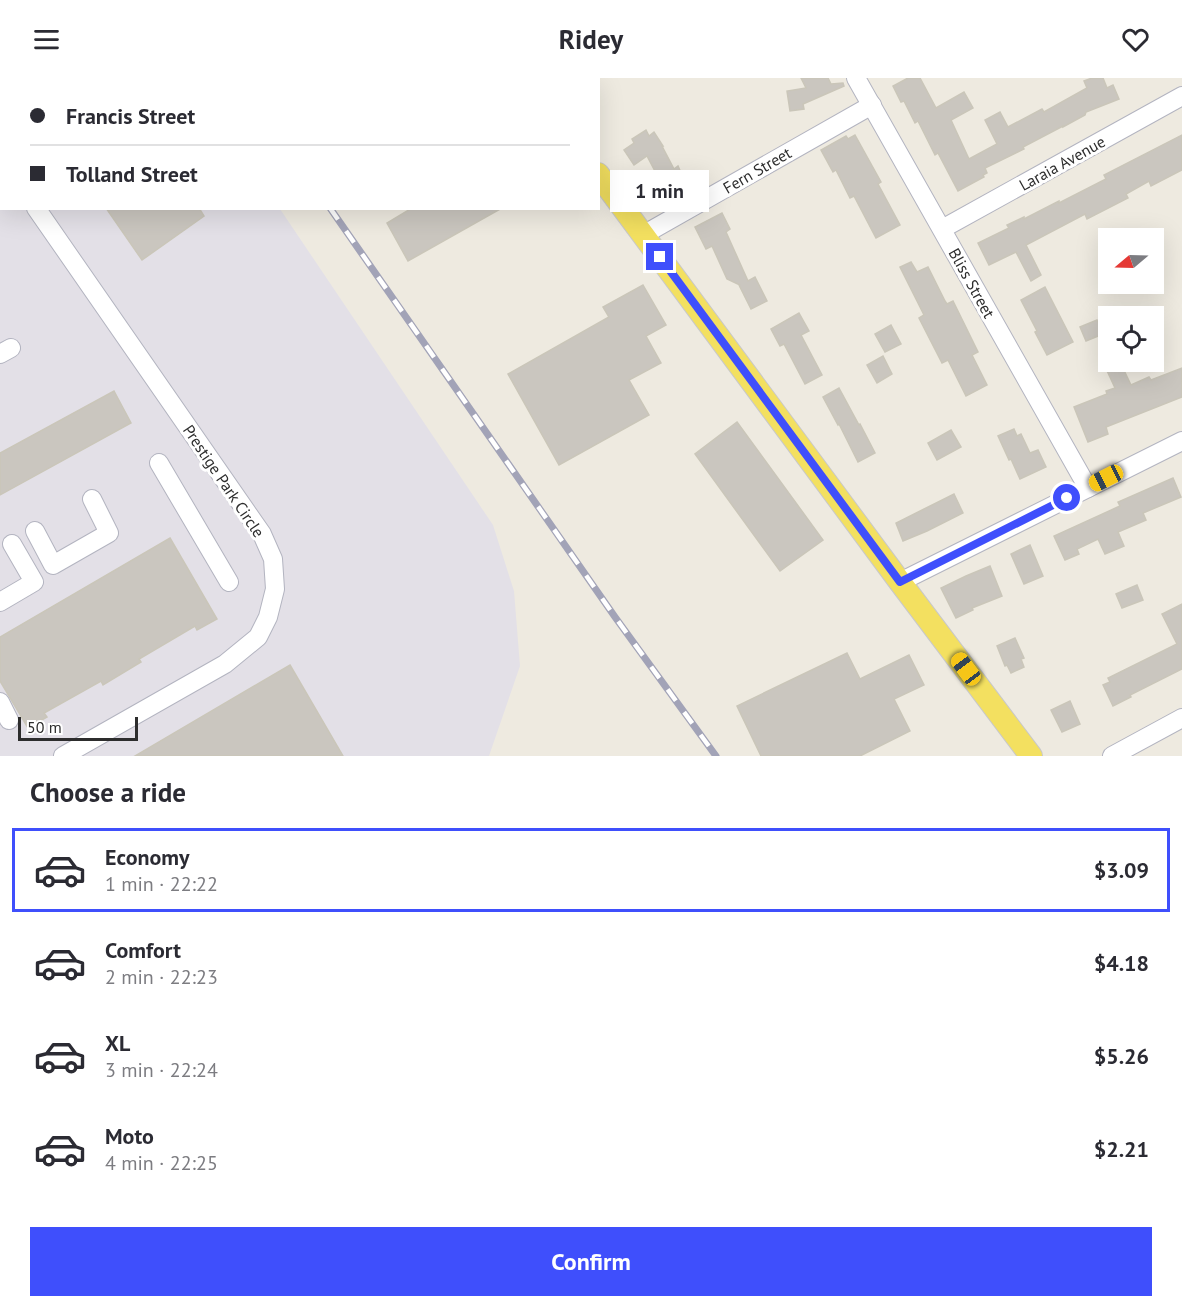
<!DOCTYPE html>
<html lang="en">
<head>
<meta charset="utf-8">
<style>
	:root { --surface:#fff; --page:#f7f7f7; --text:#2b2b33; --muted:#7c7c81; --line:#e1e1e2; --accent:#3f4ffc }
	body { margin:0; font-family:"PT Sans",sans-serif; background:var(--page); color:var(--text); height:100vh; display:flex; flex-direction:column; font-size:22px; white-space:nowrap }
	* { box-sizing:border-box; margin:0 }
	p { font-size:20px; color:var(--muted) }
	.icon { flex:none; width:33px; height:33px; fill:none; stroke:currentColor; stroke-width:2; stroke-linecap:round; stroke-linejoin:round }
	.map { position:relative; height:678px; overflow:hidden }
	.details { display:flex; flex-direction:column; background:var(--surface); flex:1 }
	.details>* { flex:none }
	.banner { position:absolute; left:0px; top:0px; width:600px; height:132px; box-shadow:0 6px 24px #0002; display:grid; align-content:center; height:132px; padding:0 30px; background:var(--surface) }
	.needle { width:39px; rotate:251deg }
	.buttons { position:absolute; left:1098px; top:150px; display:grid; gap:12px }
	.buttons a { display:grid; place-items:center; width:66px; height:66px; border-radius:0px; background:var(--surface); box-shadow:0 6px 24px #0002; font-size:30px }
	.scale { position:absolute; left:18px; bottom:15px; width:120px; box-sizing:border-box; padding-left:6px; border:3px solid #2d2d2d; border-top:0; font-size:16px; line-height:21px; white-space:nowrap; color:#2d2d2d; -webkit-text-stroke:4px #fff; paint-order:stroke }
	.end { position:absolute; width:27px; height:27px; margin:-14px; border:8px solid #3f4ffc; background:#fff; box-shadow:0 0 0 3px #fff }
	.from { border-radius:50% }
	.bubble { position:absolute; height:42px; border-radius:0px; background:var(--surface); box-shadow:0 6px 24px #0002; font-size:20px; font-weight:800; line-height:42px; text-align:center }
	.car { position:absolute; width:18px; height:36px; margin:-18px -9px; border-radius:8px; box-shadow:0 0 4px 2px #0007; background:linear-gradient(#f5c518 24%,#345 0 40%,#f5c518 0 76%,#345 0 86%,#f5c518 0) }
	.banner b { display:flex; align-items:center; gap:21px; height:57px; font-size:22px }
	.banner b+b { border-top:2px solid var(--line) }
	.banner i { width:15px; height:15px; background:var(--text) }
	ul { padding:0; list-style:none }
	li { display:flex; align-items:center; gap:18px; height:84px; margin:0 12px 9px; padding:0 18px; border:3px solid transparent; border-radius:0px }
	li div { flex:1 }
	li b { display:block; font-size:22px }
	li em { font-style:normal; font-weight:800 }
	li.on { border-color:var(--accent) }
	li>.icon { width:54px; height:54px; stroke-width:1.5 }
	h2 { padding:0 30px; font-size:27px; line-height:72px }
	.action { display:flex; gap:12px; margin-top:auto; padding:12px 30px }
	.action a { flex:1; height:69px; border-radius:0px; background:var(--accent); color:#fff; font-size:24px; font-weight:800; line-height:69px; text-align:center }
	header { display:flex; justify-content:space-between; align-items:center; height:78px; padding:0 30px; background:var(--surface); font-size:27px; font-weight:800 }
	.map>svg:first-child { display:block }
</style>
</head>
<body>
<header><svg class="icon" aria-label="menu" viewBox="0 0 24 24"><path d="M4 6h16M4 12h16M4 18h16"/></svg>Ridey<svg class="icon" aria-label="heart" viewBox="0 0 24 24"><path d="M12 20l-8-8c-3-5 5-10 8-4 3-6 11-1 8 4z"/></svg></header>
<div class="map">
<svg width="1182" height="678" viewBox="0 0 1182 678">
	<rect width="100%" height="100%" fill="#eeeae0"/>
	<polygon fill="#e3e0e7" points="0,0 194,0 195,1 2,2 2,130 280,131 493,447 514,513 520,588 489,678 0,678"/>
	<g fill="#cac6bf" stroke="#cac6b9" stroke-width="1.5">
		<polygon points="801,0 828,0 831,6 843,5 844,8 803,26 804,31 790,33 787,13 806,10"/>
		<polygon points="908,0 920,0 936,30 964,14 973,30 951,42 969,81 997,66 985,42 1000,34 1008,49 1042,31 1044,34 1087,10 1084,3 1092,0 1103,0 1107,10 1113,7 1119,21 1086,34 1085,37 1063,49 1063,48 1023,69 1024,71 985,90 987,95 983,97 984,99 958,113 938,75 935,77 918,43 915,45 904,23 901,24 893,8"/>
		<polygon points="646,52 649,58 654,54 663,68 662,68 674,91 678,88 685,104 666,114 647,78 634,87 624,72 634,65 632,61"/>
		<polygon points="855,57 881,104 878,106 900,147 876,160 854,118 850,120 836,92 833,94 821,72 846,58 848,61"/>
		<polygon points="1182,57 1182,92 1151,108 1149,103 1126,116 1128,120 1087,141 1085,136 1026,167 1041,197 1031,203 1016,174 989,187 978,165 1009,150 1007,147 1024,139 1024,141 1059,123 1059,125 1106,101 1104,97"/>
		<polygon points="106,130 199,130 204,138 142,182"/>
		<polygon points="412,130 502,130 408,183 387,145"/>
		<polygon points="722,135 730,151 726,154 748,203 755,199 767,223 751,231 739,207 740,207 727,201 712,168 706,171 695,149"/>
		<polygon points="911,184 917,194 928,189 945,223 947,226 953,223 978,274 972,277 987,307 966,318 948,282 942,285 919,240 924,237 900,189"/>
		<polygon points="643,207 666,247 646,258 661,285 629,302 649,337 559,387 508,296 609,239 603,229"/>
		<polygon points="1045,209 1073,264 1047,277 1035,254 1037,253 1021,222"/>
		<polygon points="799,235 809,253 801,257 822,297 805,306 784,266 780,268 771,251"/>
		<polygon points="1097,242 1103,256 1086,263 1080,249"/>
		<polygon points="891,247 901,266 885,274 875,256"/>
		<polygon points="883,278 892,296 877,305 867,287"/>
		<polygon points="1103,284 1120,284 1131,307 1149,299 1151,302 1182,290 1182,319 1106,349 1108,356 1088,364 1074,329 1107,316 1106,313 1115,310"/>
		<polygon points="839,310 859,347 860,346 875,375 858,384 839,346 838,347 823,319"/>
		<polygon points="114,313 131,345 0,417 0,375"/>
		<polygon points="737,344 823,462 780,493 695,376"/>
		<polygon points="1014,351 1017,358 1021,356 1030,375 1038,372 1046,389 1020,401 1011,381 1009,382 998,358"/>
		<polygon points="951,352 961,369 937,382 928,365"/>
		<polygon points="1173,400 1181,419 1143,435 1146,442 1118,454 1124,468 1105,476 1098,461 1077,471 1079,476 1065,482 1054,458 1120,428 1118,424"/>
		<polygon points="954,416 963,435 927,453 903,463 896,445"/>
		<polygon points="170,460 217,541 197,552 195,548 139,581 141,584 103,607 101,603 44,635 47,639 28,650 0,603 0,559"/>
		<polygon points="1030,467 1043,498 1024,506 1011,476"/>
		<polygon points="990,488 1002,518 972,530 973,532 956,540 941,510 966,498"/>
		<polygon points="1137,507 1143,522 1122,530 1116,516"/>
		<polygon points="1182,526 1182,591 1130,617 1131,619 1113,628 1103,607 1110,604 1108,600 1177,566 1162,536"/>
		<polygon points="1015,560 1024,580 1021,581 1024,589 1011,595 1007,587 1005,588 997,568"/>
		<polygon points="847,575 860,601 909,577 924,607 894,621 910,653 860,678 761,678 737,628"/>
		<polygon points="290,587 343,678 135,678"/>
		<polygon points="1070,623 1080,646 1062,654 1051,632"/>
	</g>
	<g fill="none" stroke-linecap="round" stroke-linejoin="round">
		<defs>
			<g id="minor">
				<polyline points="856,0 1088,410"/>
				<polyline points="0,78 2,80"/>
				<polyline points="36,130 262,456 273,481 275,511 268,539 258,559 225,586 63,678"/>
				<polyline points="942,151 1182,18"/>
				<polyline points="643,157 872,27"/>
				<polyline points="0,276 11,270"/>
				<polyline points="159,385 229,504"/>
				<polyline points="35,453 53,487 109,455 92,421"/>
				<polyline points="900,504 1182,363"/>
				<polyline points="0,524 34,504 12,466"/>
				<polyline points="0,624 9,642"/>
				<polyline points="1112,678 1182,640"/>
			</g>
			<g id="major">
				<polyline points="529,0 530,2"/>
				<polyline points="598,96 900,504 1031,678"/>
			</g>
		</defs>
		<use href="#minor" stroke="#b3b4c0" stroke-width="20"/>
		<use href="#major" stroke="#c8c8c8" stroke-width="24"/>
		<use href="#minor" stroke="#fff" stroke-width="18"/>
		<use href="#major" stroke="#f3e060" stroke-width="22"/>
		<defs>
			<g id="rail">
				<polyline points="239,0 240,2"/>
				<polyline points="330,130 615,539 716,678"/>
			</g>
		</defs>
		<use href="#rail" stroke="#a2a3b7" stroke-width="7"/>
		<use href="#rail" stroke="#fff" stroke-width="4.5" stroke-dasharray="14" stroke-linecap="butt"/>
	</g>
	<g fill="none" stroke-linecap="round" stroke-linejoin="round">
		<polyline stroke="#3f4ffc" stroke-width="8" points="660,179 900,504 1067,420"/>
	</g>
	<g text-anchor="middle" stroke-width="6" stroke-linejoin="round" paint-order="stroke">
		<g font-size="16" fill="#2d2d2d" stroke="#fff">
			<text transform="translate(1062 85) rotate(-29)" y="6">Laraia Avenue</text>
			<text transform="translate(757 92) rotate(-30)" y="6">Fern Street</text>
			<text transform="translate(972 205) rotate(61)" y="6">Bliss Street</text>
			<text transform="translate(224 403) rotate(56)" y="6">Prestige Park Circle</text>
		</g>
	</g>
</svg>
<div class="buttons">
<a><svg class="needle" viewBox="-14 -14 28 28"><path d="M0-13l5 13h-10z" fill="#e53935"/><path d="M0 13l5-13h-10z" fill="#7c7c81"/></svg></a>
<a><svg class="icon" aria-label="locate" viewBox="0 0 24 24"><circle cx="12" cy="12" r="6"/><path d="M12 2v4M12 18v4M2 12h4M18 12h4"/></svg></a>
</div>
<div class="scale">50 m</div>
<i class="end from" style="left:1067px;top:420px"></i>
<i class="end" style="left:660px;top:179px"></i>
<div class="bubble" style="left:610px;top:92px;width:99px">1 min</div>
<i class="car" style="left:1106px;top:400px;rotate:243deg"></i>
<i class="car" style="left:966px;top:591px;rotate:323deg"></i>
<div class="banner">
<b><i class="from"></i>Francis Street</b>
<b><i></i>Tolland Street</b>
</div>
</div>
<section class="details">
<h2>Choose a ride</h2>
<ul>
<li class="on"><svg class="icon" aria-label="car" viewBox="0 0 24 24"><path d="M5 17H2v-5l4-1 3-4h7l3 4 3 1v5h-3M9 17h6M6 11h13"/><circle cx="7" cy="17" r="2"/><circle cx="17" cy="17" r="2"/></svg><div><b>Economy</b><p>1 min · 22:22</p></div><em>$3.09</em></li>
<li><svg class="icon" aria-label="car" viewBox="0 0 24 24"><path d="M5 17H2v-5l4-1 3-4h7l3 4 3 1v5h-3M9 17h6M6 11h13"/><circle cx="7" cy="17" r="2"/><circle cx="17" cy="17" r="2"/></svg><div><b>Comfort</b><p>2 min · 22:23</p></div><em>$4.18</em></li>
<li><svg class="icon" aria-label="car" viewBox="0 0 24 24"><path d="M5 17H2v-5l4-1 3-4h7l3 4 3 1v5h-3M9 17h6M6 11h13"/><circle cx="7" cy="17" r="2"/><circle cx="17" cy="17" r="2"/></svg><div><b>XL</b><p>3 min · 22:24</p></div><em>$5.26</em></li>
<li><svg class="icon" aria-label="car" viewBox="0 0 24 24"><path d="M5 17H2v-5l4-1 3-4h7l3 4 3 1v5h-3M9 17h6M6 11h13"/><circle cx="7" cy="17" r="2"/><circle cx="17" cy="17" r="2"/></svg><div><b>Moto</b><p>4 min · 22:25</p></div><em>$2.21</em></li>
</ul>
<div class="action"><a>Confirm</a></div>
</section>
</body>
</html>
